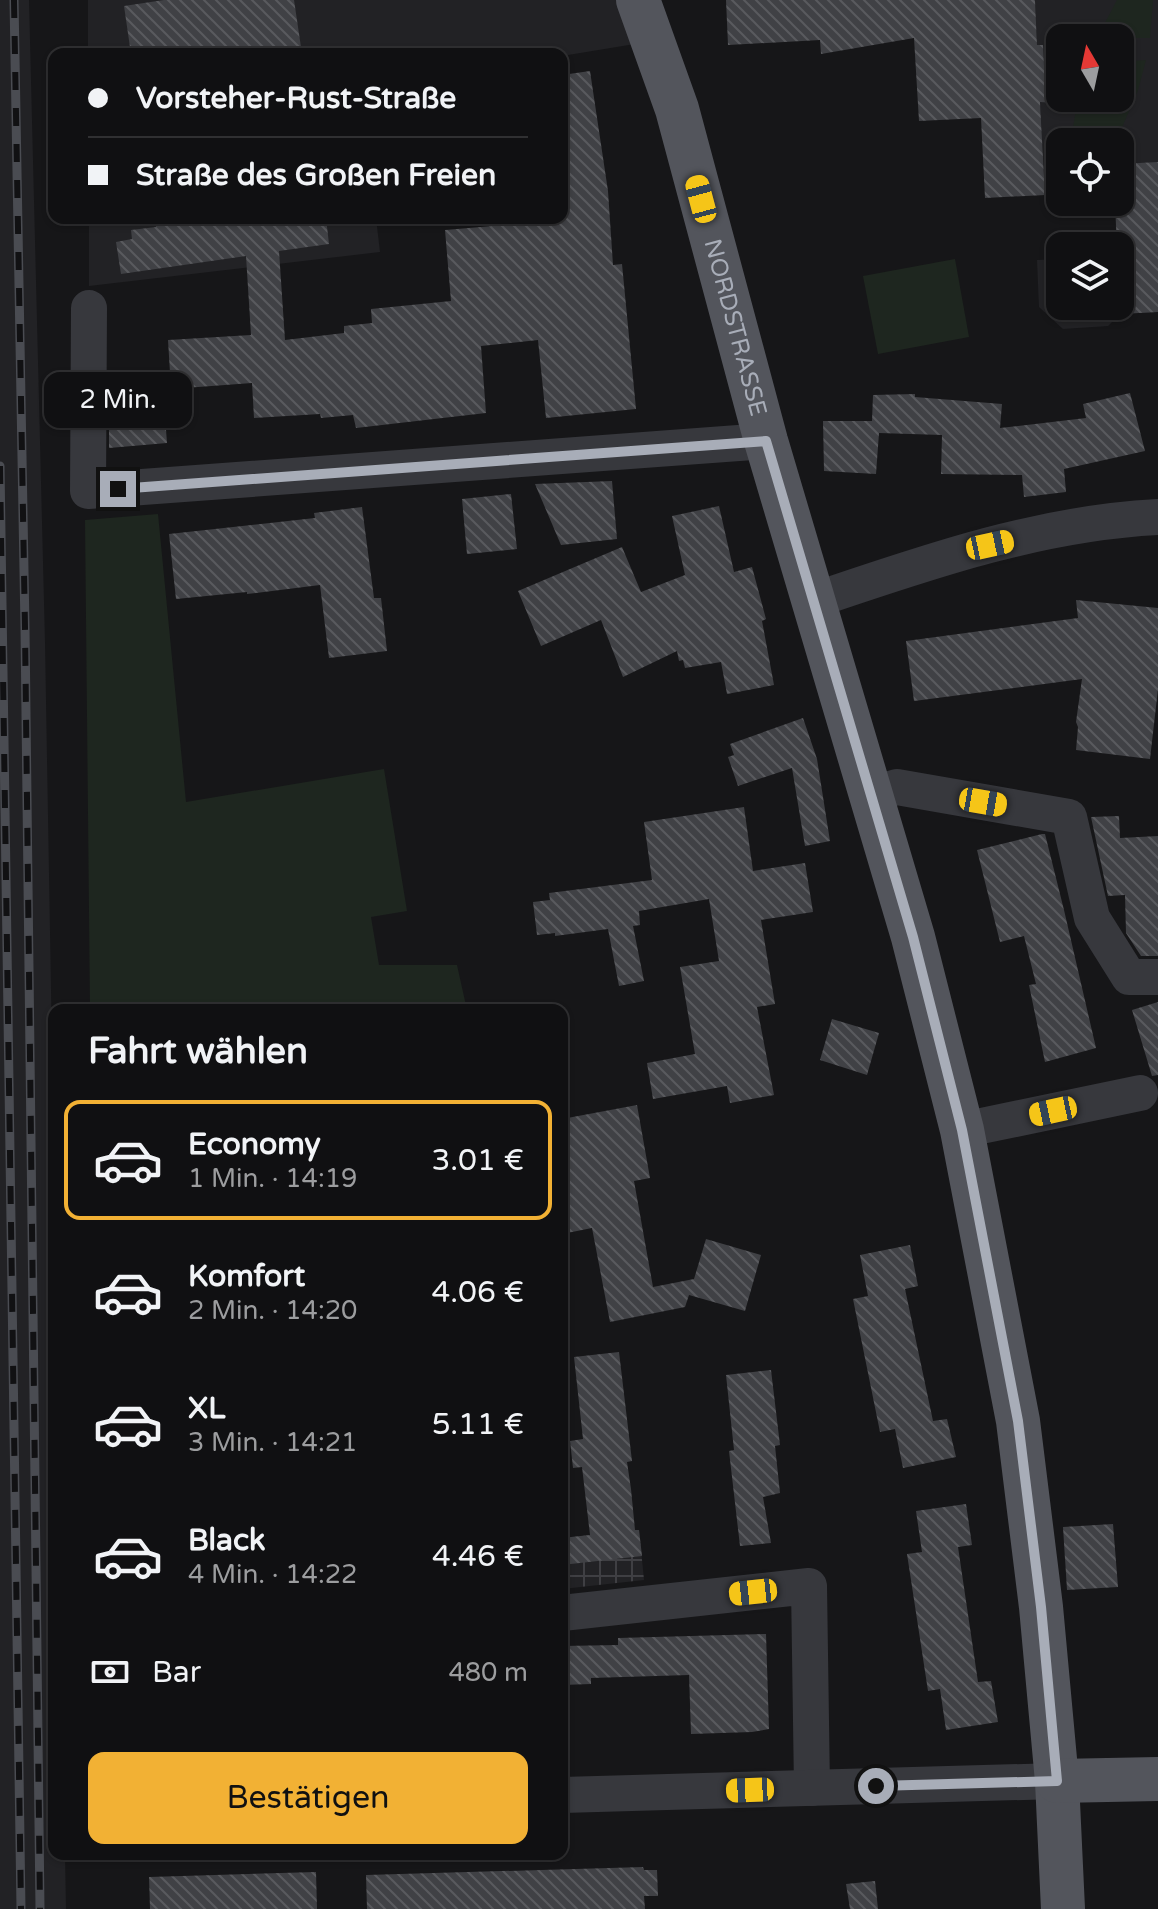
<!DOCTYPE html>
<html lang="de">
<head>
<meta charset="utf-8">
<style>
	:root { --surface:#101012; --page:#19191b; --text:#f1f3f6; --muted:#9c9d9f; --line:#303032; --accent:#f2b134 }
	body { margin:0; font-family:"Varela Round",sans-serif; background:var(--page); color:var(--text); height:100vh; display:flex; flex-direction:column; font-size:30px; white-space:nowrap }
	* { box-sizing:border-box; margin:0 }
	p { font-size:26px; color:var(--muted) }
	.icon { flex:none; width:44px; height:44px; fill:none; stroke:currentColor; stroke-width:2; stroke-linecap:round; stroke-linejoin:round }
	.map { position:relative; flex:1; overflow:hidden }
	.sheet { position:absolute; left:48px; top:1004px; width:520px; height:856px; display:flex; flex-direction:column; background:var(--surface); border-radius:16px; box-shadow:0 2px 6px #0004,0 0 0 2px var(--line) }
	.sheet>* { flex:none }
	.hud { position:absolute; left:48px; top:48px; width:520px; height:176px; border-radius:16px; box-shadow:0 2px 6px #0004,0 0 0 2px var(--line); display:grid; align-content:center; height:176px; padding:0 40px; background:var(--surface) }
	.needle { width:52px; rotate:351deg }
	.controls { position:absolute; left:1046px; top:24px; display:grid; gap:16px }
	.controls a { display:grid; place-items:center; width:88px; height:88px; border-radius:16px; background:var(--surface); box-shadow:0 2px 6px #0004,0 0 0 2px var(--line); font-size:40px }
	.end { position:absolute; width:36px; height:36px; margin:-18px; border:10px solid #a8adb8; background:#111; box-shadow:0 0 0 4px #111 }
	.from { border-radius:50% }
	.bubble { position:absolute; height:56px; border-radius:16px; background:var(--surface); box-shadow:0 2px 6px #0004,0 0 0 2px var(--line); font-size:26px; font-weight:600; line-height:56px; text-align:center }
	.car { position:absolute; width:24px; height:48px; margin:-24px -12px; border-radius:10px; box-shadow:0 0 6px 2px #0007; background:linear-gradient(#f5c518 24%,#345 0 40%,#f5c518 0 76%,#345 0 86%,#f5c518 0) }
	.hud b { display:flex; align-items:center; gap:28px; height:76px; font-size:30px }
	.hud b+b { border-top:2px solid var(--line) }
	.hud i { width:20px; height:20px; background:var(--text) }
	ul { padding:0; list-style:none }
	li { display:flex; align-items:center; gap:24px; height:120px; margin:0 16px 12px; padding:0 24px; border:4px solid transparent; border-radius:16px }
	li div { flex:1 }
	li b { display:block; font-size:30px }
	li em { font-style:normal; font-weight:600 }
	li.active { border-color:var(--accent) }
	li>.icon { width:72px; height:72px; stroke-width:1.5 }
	h2 { padding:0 40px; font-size:36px; line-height:96px }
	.pay { display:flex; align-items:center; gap:20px; height:88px; padding:0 40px; font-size:30px }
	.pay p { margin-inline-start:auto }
	.action { display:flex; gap:16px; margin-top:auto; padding:16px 40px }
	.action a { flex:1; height:92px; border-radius:16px; background:var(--accent); color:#111; font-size:32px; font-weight:600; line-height:92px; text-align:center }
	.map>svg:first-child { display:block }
</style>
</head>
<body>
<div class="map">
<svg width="1158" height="1909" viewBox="0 0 1158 1909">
	<defs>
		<pattern id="industrial-grid" width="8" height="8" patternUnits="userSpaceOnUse" patternTransform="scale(2)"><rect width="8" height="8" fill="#222225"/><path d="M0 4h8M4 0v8" fill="none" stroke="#3f3f43"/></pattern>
		<pattern id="building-back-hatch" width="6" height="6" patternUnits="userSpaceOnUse" patternTransform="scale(2)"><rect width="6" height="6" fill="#404145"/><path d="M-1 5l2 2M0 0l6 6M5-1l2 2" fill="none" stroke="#595a5e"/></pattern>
	</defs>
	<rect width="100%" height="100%" fill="#161618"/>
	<g fill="#222225" fill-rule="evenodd">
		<polygon points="0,0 29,0 45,642 54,1163 54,1854 65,1854 66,1909 0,1909"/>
		<polygon points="88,0 639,0 653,41 562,56 562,54 88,54"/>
		<path d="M1035,0H1158V312L1120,314L1108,326L1063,329L1039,307L1037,260L1060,259V306H1120V246H1073L1083,235L1116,233L1115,202H1120V142H1060V197L1045,195L1040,102L1051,103L1049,66H1044L1037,45ZM1060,38H1120V98H1060Z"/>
		<polygon points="89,218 376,218 380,252 89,286"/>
	</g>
	<polygon fill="url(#industrial-grid)" points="639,1530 644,1580 562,1589 562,1538"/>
	<g fill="#1e261f">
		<polygon points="1117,0 1153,0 1150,38 1097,38"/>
		<polygon points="1146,60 1138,90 1118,137 1071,139 1078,98 1098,100 1120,98 1120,62"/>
		<polygon points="955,259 969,337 878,354 863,276"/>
		<polygon points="158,514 186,802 384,769 407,911 371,917 379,965 457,965 467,1010 90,1010 85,520"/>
	</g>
	<g fill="url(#building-back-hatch)">
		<polygon points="164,0 294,0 302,54 131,54 124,6"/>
		<polygon points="726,0 1035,0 1037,45 1043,45 1044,66 1049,66 1051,103 1040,102 1045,195 985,198 981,118 919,121 914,38 821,54 820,40 728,45"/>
		<polygon points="590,71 608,191 613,265 622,264 636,409 546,418 538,340 481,346 486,413 356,428 353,415 321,418 320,414 254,418 252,383 171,389 168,340 251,335 246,256 121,274 116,242 132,239 131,230 156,227 155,218 326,218 329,244 279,251 285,340 344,333 344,326 372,323 371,309 451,301 445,230 562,220 562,75"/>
		<polygon points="1158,162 1158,312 1120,314 1120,246 1117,246 1115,202 1120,202 1120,164"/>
		<polygon points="162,376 167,443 109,448 109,416 132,414 130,379"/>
		<polygon points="1130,393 1145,451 1064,469 1066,492 1024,497 1022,475 941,474 942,435 879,433 876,474 824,471 823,421 872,421 873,395 915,394 915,397 1002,404 1000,428 1086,418 1083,404"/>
		<polygon points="612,481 617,539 561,545 535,484"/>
		<polygon points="511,494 517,549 467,554 462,499"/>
		<polygon points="719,506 734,572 752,567 766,619 762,621 774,685 727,694 721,662 685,668 683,660 679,661 677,651 623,677 601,620 541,646 518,591 622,547 641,592 685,575 672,516"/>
		<polygon points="362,507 374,598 381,598 387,651 329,658 320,585 247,594 247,592 176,599 169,534 315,518 314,513"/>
		<polygon points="1076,600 1158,608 1158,689 1150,759 1076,750 1078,727 1076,722 1082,679 914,701 906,641 1078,618"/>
		<polygon points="803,718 817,759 830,841 805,846 792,768 738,786 728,757 734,755 730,744"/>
		<polygon points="744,807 753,871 805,863 813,912 761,920 775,1004 757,1007 774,1095 730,1103 727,1086 653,1099 647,1063 695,1054 680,967 719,961 709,899 639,911 640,925 633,926 644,981 619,986 608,929 555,936 555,933 537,935 533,902 550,900 549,893 652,880 644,822"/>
		<polygon points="1119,816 1120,838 1158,836 1158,956 1141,956 1126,933 1125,895 1108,896 1091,817"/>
		<polygon points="1042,834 1045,834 1064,910 1096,1048 1045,1062 1029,985 1036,984 1024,936 1000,942 977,850"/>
		<polygon points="1158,1002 1158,1075 1152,1076 1132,1010"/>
		<polygon points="832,1019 879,1033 867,1075 820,1060"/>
		<polygon points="637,1105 650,1178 634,1181 653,1287 694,1279 706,1239 761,1255 745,1311 689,1295 685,1307 610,1322 592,1228 562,1234 562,1119"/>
		<polygon points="910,1245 918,1286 905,1289 933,1421 947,1419 956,1457 903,1468 895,1429 880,1432 853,1299 868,1296 860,1255"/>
		<polygon points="619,1352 632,1461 627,1462 631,1489 635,1530 639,1530 642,1556 562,1565 562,1538 590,1535 582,1467 573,1468 570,1441 583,1439 574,1357"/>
		<polygon points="771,1370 780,1445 775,1446 780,1493 763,1497 771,1543 740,1546 729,1451 734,1450 726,1375"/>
		<polygon points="966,1504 972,1545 958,1547 978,1682 991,1681 998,1722 946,1730 940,1689 928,1691 907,1554 922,1552 916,1511"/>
		<polygon points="1113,1524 1118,1587 1067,1590 1063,1527"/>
		<polygon points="766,1634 769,1729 752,1732 691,1734 689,1675 591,1678 591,1684 562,1685 562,1646 618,1645 618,1638"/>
		<polygon points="643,1867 644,1870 657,1870 658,1896 644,1896 645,1909 367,1909 366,1875"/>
		<polygon points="316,1872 317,1909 150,1909 149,1877"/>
		<polygon points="875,1881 878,1909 850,1909 846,1884"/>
	</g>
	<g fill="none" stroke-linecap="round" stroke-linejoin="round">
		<g stroke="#37383d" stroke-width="36">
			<polyline points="89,308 88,491 766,441"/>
			<path d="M812,601C924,563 1038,523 1158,517"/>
			<polyline points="870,795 897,787 1069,817 1092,918 1129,977 1158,977"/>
			<polyline points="962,1130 1140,1093"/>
			<polyline points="562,1613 809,1586 812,1788"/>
			<polyline points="562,1795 1057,1781"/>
		</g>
		<g stroke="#53555c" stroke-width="44">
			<path id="s1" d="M638,0L677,109L766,441L913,937L962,1130L1018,1421L1041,1607L1057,1781L1063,1909"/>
			<polyline points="1057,1781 1158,1779"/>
		</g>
		<defs>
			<g id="rail">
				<polyline points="14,0 25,628 40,1909"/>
				<polyline points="0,466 21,1909"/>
			</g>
		</defs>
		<use href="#rail" stroke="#4a4c52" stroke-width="9"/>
		<use href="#rail" stroke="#111113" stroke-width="6" stroke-dasharray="18" stroke-linecap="butt"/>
	</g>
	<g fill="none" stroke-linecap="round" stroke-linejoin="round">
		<polyline stroke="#a8adb8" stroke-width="10" points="118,489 766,441 913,937 962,1130 1018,1421 1041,1607 1057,1781 876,1786"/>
	</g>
	<g text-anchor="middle" stroke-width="6" stroke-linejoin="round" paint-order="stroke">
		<g font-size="24" fill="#a8adb8" stroke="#111113">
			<text dy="8" stroke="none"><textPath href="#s1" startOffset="342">NORDSTRASSE</textPath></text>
		</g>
	</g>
</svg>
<div class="controls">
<a><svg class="needle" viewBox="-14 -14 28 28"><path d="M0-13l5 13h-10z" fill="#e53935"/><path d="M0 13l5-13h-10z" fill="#9c9d9f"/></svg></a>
<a><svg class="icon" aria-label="locate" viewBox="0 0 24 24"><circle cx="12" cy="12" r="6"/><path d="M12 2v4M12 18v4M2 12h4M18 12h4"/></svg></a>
<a><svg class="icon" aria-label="layers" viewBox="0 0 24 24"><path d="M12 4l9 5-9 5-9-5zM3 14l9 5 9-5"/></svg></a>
</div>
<i class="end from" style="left:876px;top:1786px"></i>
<i class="end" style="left:118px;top:489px"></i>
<div class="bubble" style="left:44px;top:372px;width:148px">2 Min.</div>
<i class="car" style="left:701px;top:199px;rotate:345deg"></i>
<i class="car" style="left:990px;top:545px;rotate:78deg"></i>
<i class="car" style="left:983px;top:802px;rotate:100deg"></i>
<i class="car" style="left:1053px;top:1111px;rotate:258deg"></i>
<i class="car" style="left:753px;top:1592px;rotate:264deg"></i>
<i class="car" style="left:750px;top:1790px;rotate:268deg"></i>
<div class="hud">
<b><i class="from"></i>Vorsteher-Rust-Straße</b>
<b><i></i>Straße des Großen Freien</b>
</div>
<section class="sheet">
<h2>Fahrt wählen</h2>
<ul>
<li class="active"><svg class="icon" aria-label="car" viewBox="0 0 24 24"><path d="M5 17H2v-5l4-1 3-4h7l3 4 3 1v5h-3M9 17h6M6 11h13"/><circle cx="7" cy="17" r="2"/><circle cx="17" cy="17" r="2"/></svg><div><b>Economy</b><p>1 Min. · 14:19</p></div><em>3.01 €</em></li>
<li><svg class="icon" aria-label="car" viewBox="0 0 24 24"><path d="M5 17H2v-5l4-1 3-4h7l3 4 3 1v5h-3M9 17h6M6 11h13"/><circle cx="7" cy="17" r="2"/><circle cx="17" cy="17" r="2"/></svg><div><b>Komfort</b><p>2 Min. · 14:20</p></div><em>4.06 €</em></li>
<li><svg class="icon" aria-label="car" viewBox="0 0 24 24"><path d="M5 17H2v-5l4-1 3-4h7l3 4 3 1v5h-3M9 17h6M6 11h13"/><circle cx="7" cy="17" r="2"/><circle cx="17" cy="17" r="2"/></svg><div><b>XL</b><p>3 Min. · 14:21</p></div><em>5.11 €</em></li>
<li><svg class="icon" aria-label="car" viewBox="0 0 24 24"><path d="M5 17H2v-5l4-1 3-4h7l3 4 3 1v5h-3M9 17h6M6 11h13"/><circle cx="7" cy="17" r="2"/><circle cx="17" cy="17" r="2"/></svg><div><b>Black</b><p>4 Min. · 14:22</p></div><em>4.46 €</em></li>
</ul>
<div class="pay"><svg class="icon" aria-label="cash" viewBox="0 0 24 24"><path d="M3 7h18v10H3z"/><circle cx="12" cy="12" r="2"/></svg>Bar<p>480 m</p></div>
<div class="action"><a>Bestätigen</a></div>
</section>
</div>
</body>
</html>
